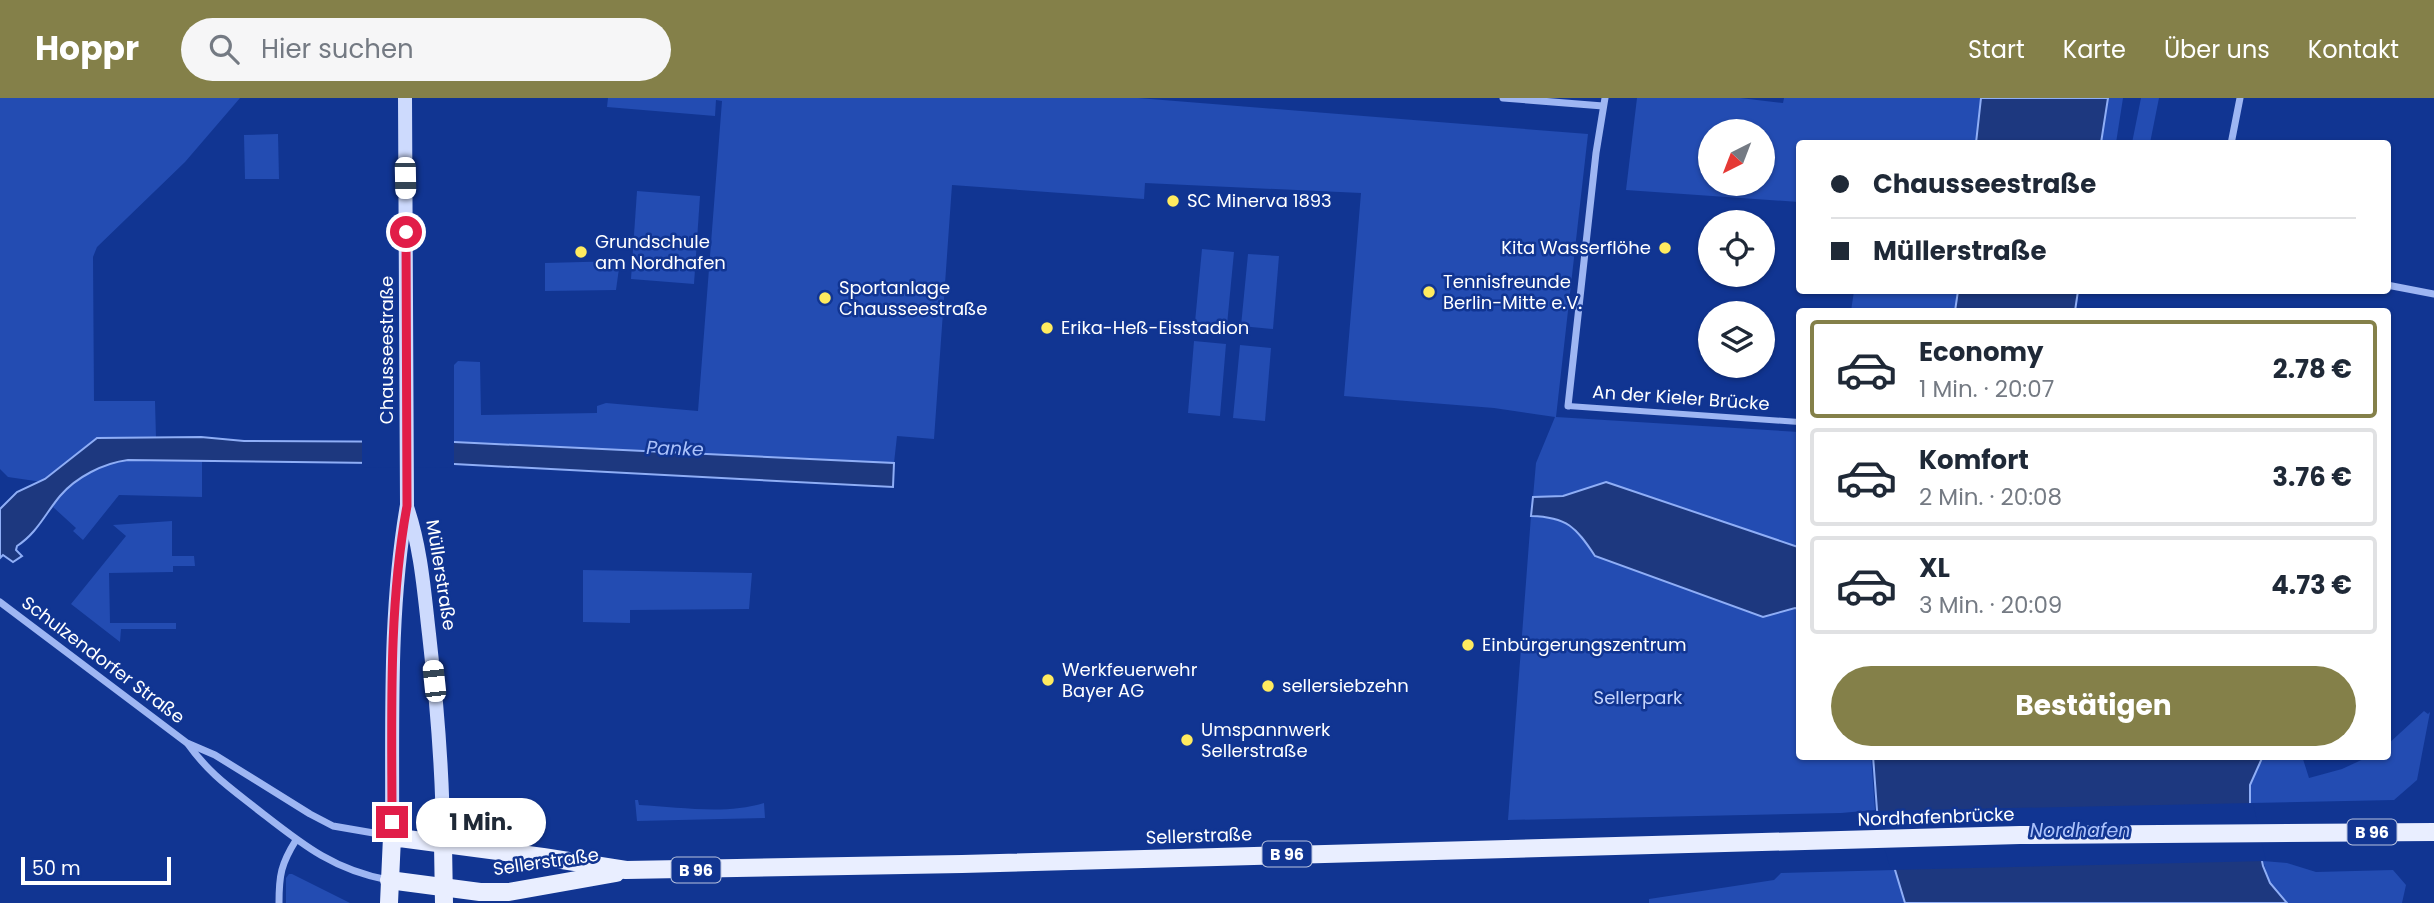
<!DOCTYPE html>
<html lang="de">
<head>
<meta charset="utf-8">
<style>
	:root { --surface:#fff; --page:#f6f6f7; --text:#1f2937; --muted:#747a83; --line:#e0e1e3; --accent:#848049 }
	body { margin:0; font-family:Poppins,sans-serif; background:var(--page); color:var(--text); height:100vh; display:flex; flex-direction:column; font-size:26px; white-space:nowrap }
	* { box-sizing:border-box; margin:0 }
	p { font-size:23px; color:var(--muted) }
	.icon { flex:none; width:38px; height:38px; fill:none; stroke:currentColor; stroke-width:2; stroke-linecap:round; stroke-linejoin:round }
	.map { position:relative; flex:1; overflow:hidden }
	.details { position:absolute; left:1796px; top:210px; width:595px; height:452px; display:flex; flex-direction:column; background:var(--surface); border-radius:7px; box-shadow:0 2px 5px #0004 }
	.details>* { flex:none }
	.guide { position:absolute; left:1796px; top:42px; width:595px; height:154px; border-radius:7px; box-shadow:0 2px 5px #0004; display:grid; align-content:center; height:154px; padding:0 35px; background:var(--surface) }
	.needle { width:46px; rotate:222deg }
	.buttons { position:absolute; left:1698px; top:21px; display:grid; gap:14px }
	.buttons a { display:grid; place-items:center; width:77px; height:77px; border-radius:50%; background:var(--surface); box-shadow:0 2px 5px #0004; font-size:35px }
	.scale { position:absolute; left:21px; bottom:18px; width:150px; box-sizing:border-box; padding-left:7px; border:4px solid #fff; border-top:0; font-size:19px; line-height:24px; white-space:nowrap; color:#fff; -webkit-text-stroke:5px #113592; paint-order:stroke }
	.end { position:absolute; width:32px; height:32px; margin:-16px; border:9px solid #e11d48; background:#fff; box-shadow:0 0 0 4px #fff }
	.from { border-radius:50% }
	.bubble { position:absolute; height:49px; border-radius:24px; background:var(--surface); box-shadow:0 2px 5px #0004; font-size:23px; font-weight:700; line-height:49px; text-align:center }
	.car { position:absolute; width:21px; height:42px; margin:-21px -10px; border-radius:9px; box-shadow:0 0 5px 2px #0007; background:linear-gradient(#fff 24%,#345 0 40%,#fff 0 76%,#345 0 86%,#fff 0) }
	.guide b { display:flex; align-items:center; gap:24px; height:66px; font-size:26px }
	.guide b+b { border-top:2px solid var(--line) }
	.guide i { width:18px; height:18px; background:var(--text) }
	ul { padding:12px 0 0; list-style:none }
	li { display:flex; align-items:center; gap:21px; height:98px; margin:0 14px 10px; padding:0 21px; border:4px solid var(--line); border-radius:7px }
	li div { flex:1 }
	li b { display:block; font-size:26px }
	li em { font-style:normal; font-weight:700 }
	li.active { border-color:var(--accent) }
	li>.icon { width:63px; height:63px; stroke-width:1.5 }
	.cta { display:flex; gap:14px; margin-top:auto; padding:14px 35px }
	.cta a { flex:1; height:80px; border-radius:42px; background:var(--accent); color:#fff; font-size:28px; font-weight:700; line-height:80px; text-align:center }
	header { display:flex; align-items:center; gap:42px; box-sizing:border-box; height:98px; padding:0 35px; background:var(--accent); color:#fff }
	header strong { font-size:33px }
	nav { display:flex; gap:38px; margin-inline-start:auto; font-size:24px }
	.search { width:490px; height:63px; background:var(--page); display:flex; align-items:center; gap:18px; box-sizing:border-box; padding:0 24px; border-radius:38px; color:var(--muted); font-size:26px }
	.map>svg:first-child { display:block }
</style>
</head>
<body>
<header>
<strong>Hoppr</strong>
<div class="search"><svg class="icon" aria-label="search" viewBox="0 0 24 24"><circle cx="10" cy="10" r="6"/><path d="M15 15l6 6"/></svg>Hier suchen</div>
<nav><a>Start</a><a>Karte</a><a>Über uns</a><a>Kontakt</a></nav>
</header>
<div class="map">
<svg width="2434" height="805" viewBox="0 0 2434 805">
	<rect width="100%" height="100%" fill="#113592"/>
	<g fill="#234cb2" fill-rule="evenodd">
		<polygon points="0,0 240,0 185,64 97,149 93,159 94,303 155,303 156,340 96,340 42,384 8,379 0,371"/>
		<polygon points="608,0 1138,0 1588,36 1556,319 1799,334 1799,452 1607,384 1563,398 1533,399 1536,365 1555,319 1494,310 1344,298 1361,95 1145,85 1144,101 952,87 934,341 897,338 894,365 454,344 454,267 458,263 480,264 481,317 597,315 597,308 606,305 698,313 722,3 716,2 715,18 607,9"/>
		<path d="M1637,0H1740L1783,5L1784,0H1981L1976,45L1799,46V104L1626,92ZM1710,33H1762V86H1710Z"/>
		<polygon points="2108,0 2123,0 2116,45 2101,46"/>
		<polygon points="2141,0 2159,0 2150,45 2132,45"/>
		<polygon points="278,36 279,81 245,81 244,37"/>
		<polygon points="637,93 700,98 694,186 631,181"/>
		<polygon points="1202,151 1234,154 1227,227 1195,224"/>
		<polygon points="1248,156 1279,158 1273,231 1241,228"/>
		<polygon points="620,163 616,192 545,193 545,165"/>
		<polygon points="1854,193 1854,192 1958,193 1955,213 1851,213"/>
		<polygon points="1194,243 1226,246 1220,318 1188,315"/>
		<polygon points="1240,247 1271,250 1265,323 1233,320"/>
		<path d="M128,362H202V399L119,397L83,442L73,433L76,430L53,409C67,383 99,365 128,362Z"/>
		<path d="M1531,418C1567,419 1576,429 1595,458L1763,519L1795,510L1799,511V658H1871L1875,712L1841,715L1508,722Z"/>
		<polygon points="172,423 172,458 194,458 195,468 173,468 173,474 109,475 110,525 176,525 176,531 121,531 120,544 71,506 126,438 113,427"/>
		<polygon points="583,472 752,475 749,511 630,512 630,525 583,524"/>
		<polygon points="2424,613 2428,616 2430,614 2417,682 2394,702 2250,705 2250,687 2263,658 2302,658 2309,680 2342,671 2370,658 2387,658 2387,647"/>
		<path d="M635,702H638L639,707C680,709 725,717 764,705L765,720L637,723Z"/>
		<polygon points="2263,763 2287,765 2316,774 2393,772 2406,787 2402,805 2287,805 2270,785"/>
		<polygon points="1895,772 1905,805 1649,805 1649,801 1774,782 1781,775"/>
		<polygon points="289,776 292,776 350,805 286,805 286,780"/>
	</g>
	<g fill="#1d387f" stroke="#8faef6" stroke-width="2">
		<polygon points="1981,0 2108,0 2101,45 1976,45"/>
		<polygon points="1958,193 1958,192 2078,193 2075,213 1955,213"/>
		<path d="M201,339L244,343L454,344L894,365L893,389L454,366L128,362C104,365 76,379 60,398C45,416 37,435 17,448L16,452L22,458L13,464L3,457L0,460V411L17,394L45,381L97,340Z"/>
		<path d="M1606,384L1798,449L1799,511L1795,510L1763,519L1595,458C1576,429 1567,419 1531,418L1533,399L1563,398Z"/>
		<polygon points="1873,658 2263,658 2250,687 2250,705 2263,768 2270,785 2287,805 1905,805 1877,712"/>
	</g>
	<g fill="#113592">
		<polygon points="362,341 454,341 454,370 362,369"/>
		<polygon points="2253,705 2266,763 1891,772 1873,713"/>
	</g>
	<g fill="none" stroke-linecap="round" stroke-linejoin="round">
		<polyline stroke="#9eb6f3" stroke-width="6" points="1568,308 1799,324"/>
		<g stroke="#9eb6f3" stroke-width="7">
			<polyline points="1503,0 1603,8"/>
			<polyline points="2231,46 2240,0"/>
			<polyline points="2387,187 2434,196"/>
			<polyline points="1568,308 1596,55 1605,0"/>
			<polyline points="0,504 187,645 215,657 310,716 333,728 391,738"/>
			<path d="M188,646C210,677 232,691 262,715C303,747 334,772 388,782"/>
			<path d="M279,805C279,777 281,766 296,742"/>
		</g>
		<g stroke="#cddafd" stroke-width="14">
			<path d="M407,409C421,450 424,493 429,536C437,606 443,675 443,746"/>
			<path d="M392,739C393,628 388,517 407,407L405,0"/>
		</g>
		<g stroke="#e9eeff" stroke-width="18">
			<polyline points="443,746 444,805"/>
			<polyline points="389,782 480,794 509,794 616,775"/>
			<polyline points="389,805 392,739 543,759 626,772 962,766 2020,737 2434,734"/>
		</g>
	</g>
	<g fill="none" stroke-linecap="round" stroke-linejoin="round">
		<path stroke="#e11d48" stroke-width="9" d="M392,724C392,619 388,511 407,408L406,134"/>
	</g>
	<g fill="#ffeb5f" stroke="#113592" stroke-width="2.5">
		<circle cx="1173" cy="103" r="7"/>
		<circle cx="1665" cy="150" r="7"/>
		<circle cx="581" cy="154" r="7"/>
		<circle cx="1429" cy="194" r="7"/>
		<circle cx="825" cy="200" r="7"/>
		<circle cx="1047" cy="230" r="7"/>
		<circle cx="1468" cy="547" r="7"/>
		<circle cx="1048" cy="582" r="7"/>
		<circle cx="1268" cy="588" r="7"/>
		<circle cx="1187" cy="642" r="7"/>
	</g>
	<g text-anchor="middle" stroke-width="5" stroke-linejoin="round" paint-order="stroke">
		<g fill="#113592" stroke="#b8c2de" stroke-width="2">
			<rect x="2347.5" y="721.5" width="49" height="25" rx="5"/>
			<rect x="1262.5" y="743.5" width="49" height="25" rx="5"/>
			<rect x="671.5" y="759.5" width="49" height="25" rx="5"/>
		</g>
		<g font-size="16" font-weight="bold" fill="#fff">
			<text x="2372" y="740">B 96</text>
			<text x="1287" y="762">B 96</text>
			<text x="696" y="778">B 96</text>
		</g>
		<g font-size="18" fill="#fff" stroke="#113592" text-anchor="start">
			<text x="1187" y="109">SC Minerva 1893</text>
			<text x="595" y="150">Grundschule<tspan x="595" dy="21">am Nordhafen</tspan></text>
			<text x="1651" y="156" text-anchor="end">Kita Wasserflöhe</text>
			<text x="1443" y="190">Tennisfreunde<tspan x="1443" dy="21">Berlin-Mitte e.V.</tspan></text>
			<text x="839" y="196">Sportanlage<tspan x="839" dy="21">Chausseestraße</tspan></text>
			<text x="1061" y="236">Erika-Heß-Eisstadion</text>
			<text x="1482" y="553">Einbürgerungszentrum</text>
			<text x="1062" y="578">Werkfeuerwehr<tspan x="1062" dy="21">Bayer AG</tspan></text>
			<text x="1282" y="594">sellersiebzehn</text>
			<text x="1201" y="638">Umspannwerk<tspan x="1201" dy="21">Sellerstraße</tspan></text>
		</g>
		<g font-size="18" fill="#fff" stroke="#113592">
			<text transform="translate(387 252) rotate(-90)" y="6">Chausseestraße</text>
			<text transform="translate(1681 300) rotate(4)" y="6">An der Kieler Brücke</text>
			<text transform="translate(441 477) rotate(81)" y="6">Müllerstraße</text>
			<text transform="translate(103 562) rotate(37)" y="6">Schulzendorfer Straße</text>
			<text transform="translate(1936 719) rotate(-2)" y="6">Nordhafenbrücke</text>
			<text transform="translate(1199 738) rotate(-2)" y="6">Sellerstraße</text>
			<text transform="translate(546 764) rotate(-8)" y="6">Sellerstraße</text>
		</g>
		<g font-size="18" fill="#c5d5fd" stroke="#113592">
			<text x="1638" y="606">Sellerpark</text>
		</g>
		<g font-size="19" font-style="italic" fill="#aac1fa" stroke="#113592">
			<text transform="translate(675 350) rotate(2)" y="7">Panke</text>
			<text x="2080" y="739">Nordhafen</text>
		</g>
	</g>
</svg>
<div class="buttons">
<a><svg class="needle" viewBox="-14 -14 28 28"><path d="M0-13l5 13h-10z" fill="#e53935"/><path d="M0 13l5-13h-10z" fill="#747a83"/></svg></a>
<a><svg class="icon" aria-label="locate" viewBox="0 0 24 24"><circle cx="12" cy="12" r="6"/><path d="M12 2v4M12 18v4M2 12h4M18 12h4"/></svg></a>
<a><svg class="icon" aria-label="layers" viewBox="0 0 24 24"><path d="M12 4l9 5-9 5-9-5zM3 14l9 5 9-5"/></svg></a>
</div>
<div class="scale">50 m</div>
<i class="end from" style="left:406px;top:134px"></i>
<i class="end" style="left:392px;top:724px"></i>
<div class="bubble" style="left:416px;top:700px;width:130px">1 Min.</div>
<i class="car" style="left:405px;top:80px;rotate:179deg"></i>
<i class="car" style="left:434px;top:583px;rotate:354deg"></i>
<div class="guide">
<b><i class="from"></i>Chausseestraße</b>
<b><i></i>Müllerstraße</b>
</div>
<section class="details">
<ul>
<li class="active"><svg class="icon" aria-label="car" viewBox="0 0 24 24"><path d="M5 17H2v-5l4-1 3-4h7l3 4 3 1v5h-3M9 17h6M6 11h13"/><circle cx="7" cy="17" r="2"/><circle cx="17" cy="17" r="2"/></svg><div><b>Economy</b><p>1 Min. · 20:07</p></div><em>2.78 €</em></li>
<li><svg class="icon" aria-label="car" viewBox="0 0 24 24"><path d="M5 17H2v-5l4-1 3-4h7l3 4 3 1v5h-3M9 17h6M6 11h13"/><circle cx="7" cy="17" r="2"/><circle cx="17" cy="17" r="2"/></svg><div><b>Komfort</b><p>2 Min. · 20:08</p></div><em>3.76 €</em></li>
<li><svg class="icon" aria-label="car" viewBox="0 0 24 24"><path d="M5 17H2v-5l4-1 3-4h7l3 4 3 1v5h-3M9 17h6M6 11h13"/><circle cx="7" cy="17" r="2"/><circle cx="17" cy="17" r="2"/></svg><div><b>XL</b><p>3 Min. · 20:09</p></div><em>4.73 €</em></li>
</ul>
<div class="cta"><a>Bestätigen</a></div>
</section>
</div>
</body>
</html>
